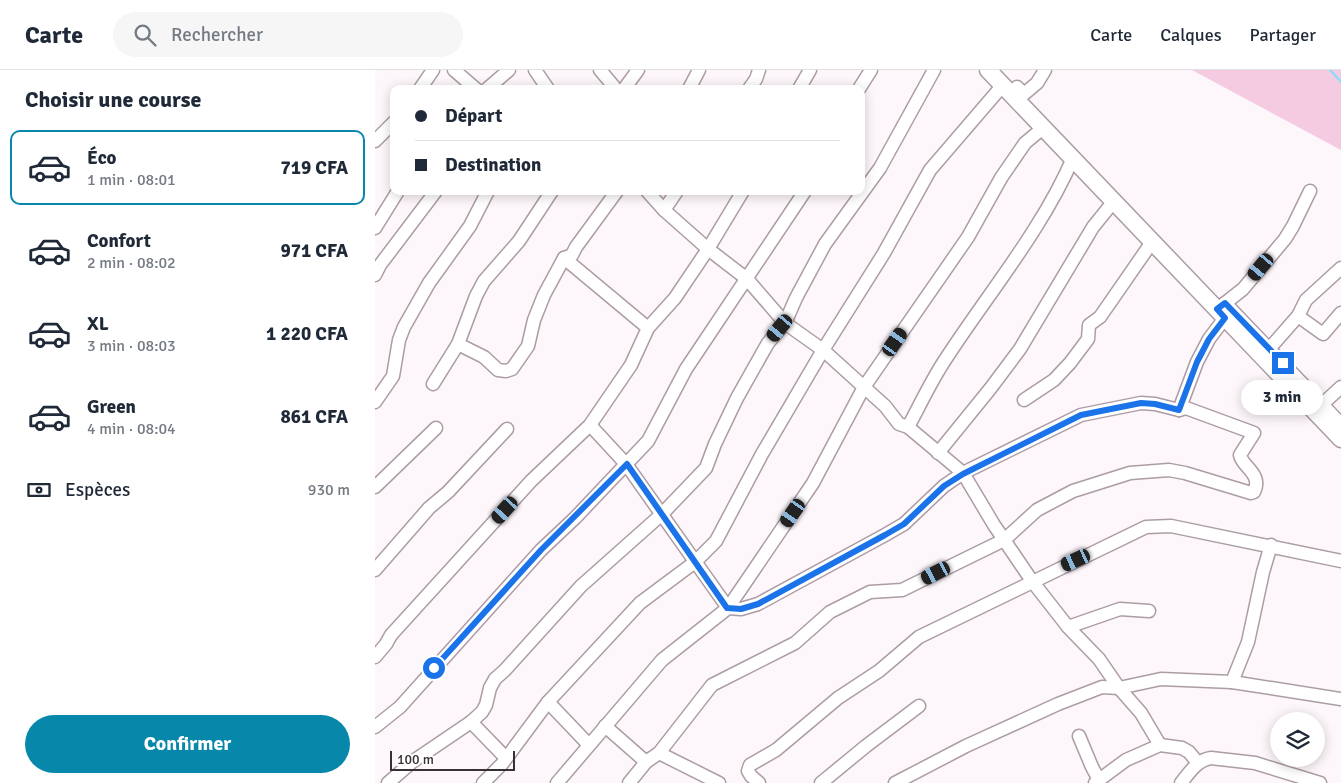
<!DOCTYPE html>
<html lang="fr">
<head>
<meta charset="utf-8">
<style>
	:root { --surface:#fff; --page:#f6f6f7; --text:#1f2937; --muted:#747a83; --line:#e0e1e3; --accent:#0788aa }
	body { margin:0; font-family:Signika,sans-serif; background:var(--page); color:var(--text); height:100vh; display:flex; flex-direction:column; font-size:19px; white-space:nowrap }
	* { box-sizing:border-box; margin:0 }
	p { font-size:16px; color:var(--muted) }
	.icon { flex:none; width:28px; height:28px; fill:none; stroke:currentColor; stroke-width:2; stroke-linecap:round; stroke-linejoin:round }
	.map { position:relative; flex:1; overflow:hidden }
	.sheet { display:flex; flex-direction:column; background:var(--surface); width:375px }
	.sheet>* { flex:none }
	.guide { position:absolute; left:15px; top:15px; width:475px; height:110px; border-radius:10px; box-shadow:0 2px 12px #0003; display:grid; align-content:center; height:110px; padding:0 25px; background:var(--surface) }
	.controls { position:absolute; left:895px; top:642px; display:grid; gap:10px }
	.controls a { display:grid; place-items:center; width:55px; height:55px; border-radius:50%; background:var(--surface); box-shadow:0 2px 12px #0003; font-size:25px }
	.scale { position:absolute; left:15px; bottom:12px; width:125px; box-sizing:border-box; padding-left:5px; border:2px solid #373034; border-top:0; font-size:14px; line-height:18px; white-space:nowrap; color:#373034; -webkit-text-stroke:4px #fff; paint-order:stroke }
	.end { position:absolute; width:22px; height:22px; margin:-11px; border:6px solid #1a73e8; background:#fff; box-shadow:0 0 0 2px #fff }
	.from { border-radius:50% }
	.bubble { position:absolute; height:35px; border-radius:18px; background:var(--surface); box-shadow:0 2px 12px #0003; font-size:16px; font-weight:700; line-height:35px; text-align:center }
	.car { position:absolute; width:15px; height:30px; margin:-15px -8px; border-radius:6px; box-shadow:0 0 4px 1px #0007; background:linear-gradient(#222 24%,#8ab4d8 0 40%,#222 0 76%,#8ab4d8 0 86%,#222 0) }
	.guide b { display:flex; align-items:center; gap:18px; height:48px; font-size:19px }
	.guide b+b { border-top:1px solid var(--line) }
	.guide i { width:12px; height:12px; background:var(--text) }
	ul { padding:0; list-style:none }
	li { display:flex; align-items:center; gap:15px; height:75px; margin:0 10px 8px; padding:0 15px; border:2px solid transparent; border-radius:10px }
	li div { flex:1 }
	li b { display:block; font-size:19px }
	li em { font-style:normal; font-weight:700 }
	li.active { border-color:var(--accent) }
	li>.icon { width:45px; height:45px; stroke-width:1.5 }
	h2 { padding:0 25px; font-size:22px; line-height:60px }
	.pay { display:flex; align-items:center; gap:12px; height:55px; padding:0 25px; font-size:19px }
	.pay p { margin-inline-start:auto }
	.cta { display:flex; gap:10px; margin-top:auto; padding:10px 25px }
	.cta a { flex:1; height:58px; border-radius:30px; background:var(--accent); color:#fff; font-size:20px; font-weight:700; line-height:58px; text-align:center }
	header { display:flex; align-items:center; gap:30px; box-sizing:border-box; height:70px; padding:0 25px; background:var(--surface); border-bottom:1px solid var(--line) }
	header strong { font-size:24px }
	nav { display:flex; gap:28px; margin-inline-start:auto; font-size:18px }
	.search { width:350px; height:45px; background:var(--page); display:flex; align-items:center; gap:12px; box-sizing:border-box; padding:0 18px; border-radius:28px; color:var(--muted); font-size:19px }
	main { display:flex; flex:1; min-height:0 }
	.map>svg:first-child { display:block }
</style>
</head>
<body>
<header>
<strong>Carte</strong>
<div class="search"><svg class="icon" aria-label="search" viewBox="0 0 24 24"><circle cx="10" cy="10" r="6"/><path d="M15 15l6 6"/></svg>Rechercher</div>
<nav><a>Carte</a><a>Calques</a><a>Partager</a></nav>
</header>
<main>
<section class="sheet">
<h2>Choisir une course</h2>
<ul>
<li class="active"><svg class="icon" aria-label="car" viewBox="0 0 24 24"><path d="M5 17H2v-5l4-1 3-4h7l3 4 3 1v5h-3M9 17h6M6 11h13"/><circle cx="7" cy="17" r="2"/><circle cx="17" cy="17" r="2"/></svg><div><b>Éco</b><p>1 min · 08:01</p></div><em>719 CFA</em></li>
<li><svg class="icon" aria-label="car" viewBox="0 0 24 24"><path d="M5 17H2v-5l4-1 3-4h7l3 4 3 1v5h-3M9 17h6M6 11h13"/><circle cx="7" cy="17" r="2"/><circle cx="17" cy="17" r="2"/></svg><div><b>Confort</b><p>2 min · 08:02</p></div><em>971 CFA</em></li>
<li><svg class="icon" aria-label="car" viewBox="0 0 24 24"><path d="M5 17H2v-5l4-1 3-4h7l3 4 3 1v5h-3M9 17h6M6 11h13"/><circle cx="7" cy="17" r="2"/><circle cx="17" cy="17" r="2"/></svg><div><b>XL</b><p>3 min · 08:03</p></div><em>1 220 CFA</em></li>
<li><svg class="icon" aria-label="car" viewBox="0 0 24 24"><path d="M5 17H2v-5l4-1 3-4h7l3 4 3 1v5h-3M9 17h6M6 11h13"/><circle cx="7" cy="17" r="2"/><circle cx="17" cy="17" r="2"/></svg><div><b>Green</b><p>4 min · 08:04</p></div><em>861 CFA</em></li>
</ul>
<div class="pay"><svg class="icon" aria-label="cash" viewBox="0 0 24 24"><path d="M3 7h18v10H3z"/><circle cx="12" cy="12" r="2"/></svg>Espèces<p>930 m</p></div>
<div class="cta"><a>Confirmer</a></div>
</section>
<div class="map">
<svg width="966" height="713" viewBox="0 0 966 713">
	<rect width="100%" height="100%" fill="#fdf6fa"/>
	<polygon fill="#f5cbe2" points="817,0 966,0 966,80"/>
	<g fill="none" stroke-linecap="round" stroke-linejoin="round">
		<polyline stroke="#8ddcf9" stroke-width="2.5" points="955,0 966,12"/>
		<defs>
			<g id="minor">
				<polyline points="79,0 101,19"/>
				<polyline points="160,0 173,19"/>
				<polyline points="225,0 241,19"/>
				<polyline points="45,19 58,0"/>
				<polyline points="112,19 134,0"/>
				<polyline points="249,19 263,0"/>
				<polyline points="314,19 324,0"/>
				<polyline points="374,19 381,9 384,0"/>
				<polyline points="424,19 435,0"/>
				<polyline points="484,19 496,0"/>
				<polyline points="635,23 642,17 649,24 662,13 670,0"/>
				<polyline points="0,71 19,52"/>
				<polyline points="272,121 289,140 333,179 372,209 410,253 448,280 510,336 524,354 533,357 588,403 619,455 657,511 693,557 724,589 744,618 766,643 785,675"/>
				<polyline points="289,140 302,121"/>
				<polyline points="0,158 23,121"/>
				<polyline points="189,188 273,258"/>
				<polyline points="0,205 5,195 61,121"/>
				<polyline points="850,233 966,354"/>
				<polyline points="844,238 868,219 910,169 918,156 935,121"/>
				<polyline points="923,246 948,264 966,243"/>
				<polyline points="83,274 109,287 123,300 131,301 137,299 153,276 159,250 169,225 189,188 197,185 201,177 242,121"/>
				<polyline points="894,279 923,246 931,230 966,198"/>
				<polyline points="58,314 83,274 101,226 109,211 144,171 177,121"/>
				<polyline points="649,330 679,310 695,293 713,269 714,255 725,247 777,172"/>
				<polyline points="0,332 18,306 24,270 29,257 54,213 95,156 113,121"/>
				<polyline points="804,340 822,292 834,269 850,248"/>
				<polyline points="941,340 966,317"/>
				<path d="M215,355L251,394L353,538L366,539L383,534L510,465L529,454L569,416L588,403L706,345L766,333L780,334L804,340L811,338L879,363L865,385C867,397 888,404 879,422L876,423L810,403L794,400L755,403L698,421L662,440L629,470L527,520L495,522L455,542L420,573L337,615L284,683L271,692L254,713"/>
				<path d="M533,357C545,335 556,311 570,290C612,225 667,160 698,88"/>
				<polyline points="563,383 615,319 645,279 718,157 739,131"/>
				<polyline points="0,417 61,358"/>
				<polyline points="0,500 54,438 73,422 132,359"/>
				<polyline points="693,557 745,539 774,541"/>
				<polyline points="0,587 11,574 16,565 156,411 215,355 256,295 273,258 300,228 333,179 368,121"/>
				<polyline points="857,612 873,572 888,502 896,475"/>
				<polyline points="173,632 214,675"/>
				<polyline points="96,652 131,688"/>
				<polyline points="230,656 271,692"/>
				<polyline points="0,657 25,637 166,480 200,448 273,371 311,299 430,121"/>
				<polyline points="704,666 717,697 724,710"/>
				<polyline points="284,683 344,713"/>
				<polyline points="13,713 37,692 96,652 107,642 111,635 115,618 120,609 130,600 206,516 287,444 331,398 340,374 362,328 393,273 410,253 421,228 450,174 505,98 559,0"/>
				<polyline points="108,713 127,694 173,632 265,533 320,492 341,471 387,384 448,280 509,183 555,100 628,15"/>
				<polyline points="182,713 287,590 353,538 438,413 489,317 593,167 626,108 650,73 668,58"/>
				<polyline points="384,713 376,706 373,701 375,695 401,680 463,628 504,601 544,567 771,457 796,456 966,491"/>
				<polyline points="446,713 491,676 544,636"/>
				<polyline points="520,713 591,676 683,634 727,617 744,618 786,609 857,612 966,629"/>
				<polyline points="720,713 751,690 785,675 807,678 814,682 823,693"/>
				<path d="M806,713C814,703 822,690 836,688L880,693L945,713"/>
			</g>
			<polyline id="major" points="613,0 966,369"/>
		</defs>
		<use href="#minor" stroke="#ac9ca5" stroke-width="15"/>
		<use href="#major" stroke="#ac9ca5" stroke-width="19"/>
		<use href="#minor" stroke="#fff" stroke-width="12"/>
		<use href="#major" stroke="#fff" stroke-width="16"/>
	</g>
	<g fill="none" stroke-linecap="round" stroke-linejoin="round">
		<polyline stroke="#1a73e8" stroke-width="6" points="59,598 166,480 252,394 352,538 366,539 383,534 510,465 529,454 569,416 588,404 706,345 766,333 780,334 804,340 822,292 834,269 850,248 842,239 850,233 908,293"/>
	</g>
</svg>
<div class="controls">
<a><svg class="icon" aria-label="layers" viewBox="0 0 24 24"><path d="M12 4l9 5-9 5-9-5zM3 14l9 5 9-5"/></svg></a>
</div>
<div class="scale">100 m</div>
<i class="end from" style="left:59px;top:598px"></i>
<i class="end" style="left:908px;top:293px"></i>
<div class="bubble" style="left:866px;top:310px;width:82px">3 min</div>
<i class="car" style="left:886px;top:197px;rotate:220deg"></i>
<i class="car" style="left:405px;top:258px;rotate:220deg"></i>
<i class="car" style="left:520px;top:272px;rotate:35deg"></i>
<i class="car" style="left:130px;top:440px;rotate:222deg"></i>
<i class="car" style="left:418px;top:443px;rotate:215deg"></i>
<i class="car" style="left:701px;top:490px;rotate:245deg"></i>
<i class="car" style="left:561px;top:503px;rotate:243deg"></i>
<div class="guide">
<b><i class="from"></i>Départ</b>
<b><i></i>Destination</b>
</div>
</div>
</main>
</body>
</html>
